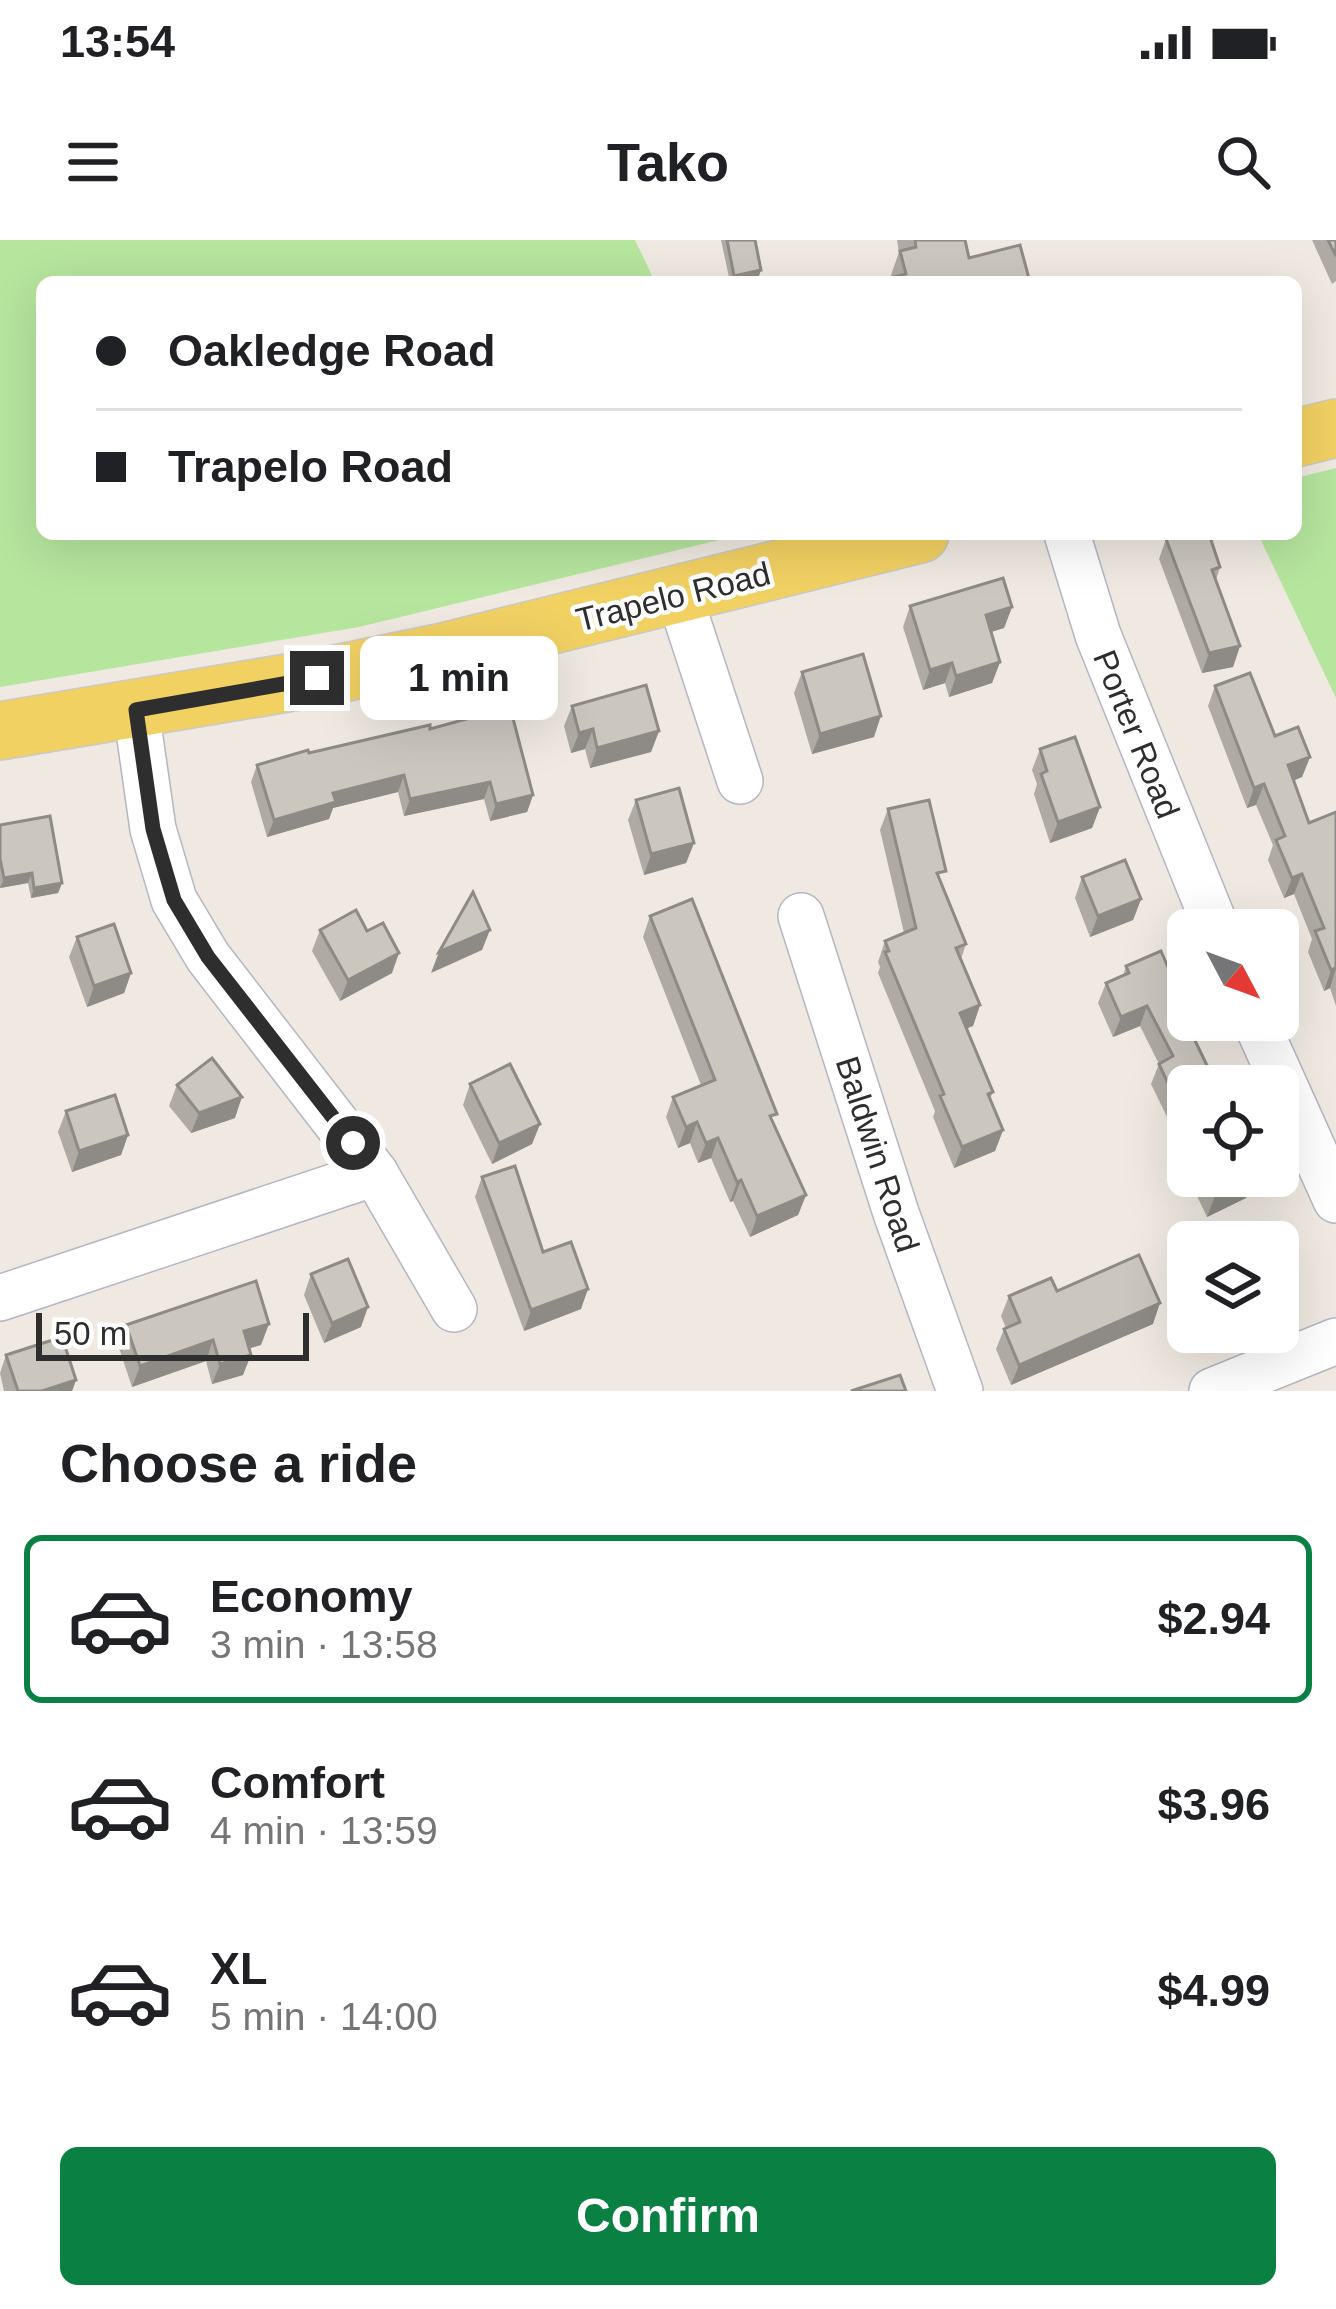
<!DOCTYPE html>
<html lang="en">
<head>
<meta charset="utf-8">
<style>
	:root { --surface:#fff; --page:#f6f6f6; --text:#202124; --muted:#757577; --line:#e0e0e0; --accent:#0b8043 }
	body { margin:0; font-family:Helvetica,sans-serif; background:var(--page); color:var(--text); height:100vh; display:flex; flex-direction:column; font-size:45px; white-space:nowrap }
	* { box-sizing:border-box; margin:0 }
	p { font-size:39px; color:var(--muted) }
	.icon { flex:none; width:66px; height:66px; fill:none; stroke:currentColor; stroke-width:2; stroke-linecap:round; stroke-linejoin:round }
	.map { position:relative; height:1151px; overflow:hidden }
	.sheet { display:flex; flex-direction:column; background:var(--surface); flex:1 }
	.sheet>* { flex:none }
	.banner { position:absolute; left:36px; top:36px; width:1266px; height:264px; border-radius:18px; box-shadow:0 12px 48px #0002; display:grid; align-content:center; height:264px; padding:0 60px; background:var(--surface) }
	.needle { width:78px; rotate:131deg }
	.buttons { position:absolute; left:1167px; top:669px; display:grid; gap:24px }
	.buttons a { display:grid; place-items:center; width:132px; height:132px; border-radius:18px; background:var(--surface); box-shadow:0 12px 48px #0002; font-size:60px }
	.scale { position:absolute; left:36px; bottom:30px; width:273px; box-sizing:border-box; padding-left:12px; border:6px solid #2e2e2e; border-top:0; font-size:33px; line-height:42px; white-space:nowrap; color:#2e2e2e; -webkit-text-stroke:9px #fff; paint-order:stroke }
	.end { position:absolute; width:54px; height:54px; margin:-27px; border:15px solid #2e2e2e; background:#fff; box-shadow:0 0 0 6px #fff }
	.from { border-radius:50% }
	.bubble { position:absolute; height:84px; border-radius:18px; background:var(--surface); box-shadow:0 12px 48px #0002; font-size:39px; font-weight:700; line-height:84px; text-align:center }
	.banner b { display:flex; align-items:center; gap:42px; height:114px; font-size:45px }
	.banner b+b { border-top:3px solid var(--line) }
	.banner i { width:30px; height:30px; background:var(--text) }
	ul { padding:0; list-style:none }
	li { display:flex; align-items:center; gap:36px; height:168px; margin:0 24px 18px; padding:0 36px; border:6px solid transparent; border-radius:18px }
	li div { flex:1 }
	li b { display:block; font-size:45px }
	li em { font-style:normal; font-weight:700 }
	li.on { border-color:var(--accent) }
	li>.icon { width:108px; height:108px; stroke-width:1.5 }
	h2 { padding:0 60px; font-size:54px; line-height:144px }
	.button { display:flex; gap:24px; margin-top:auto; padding:24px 60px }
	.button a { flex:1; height:138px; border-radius:18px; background:var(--accent); color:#fff; font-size:48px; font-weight:700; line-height:138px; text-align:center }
	.status { display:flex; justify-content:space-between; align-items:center; height:84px; padding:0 60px; background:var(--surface); direction:ltr }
	.status svg { height:33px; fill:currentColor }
	header { display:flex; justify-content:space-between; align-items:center; height:156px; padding:0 60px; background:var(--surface); font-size:54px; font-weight:700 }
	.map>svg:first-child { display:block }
</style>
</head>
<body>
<div class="status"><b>13:54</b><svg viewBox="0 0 49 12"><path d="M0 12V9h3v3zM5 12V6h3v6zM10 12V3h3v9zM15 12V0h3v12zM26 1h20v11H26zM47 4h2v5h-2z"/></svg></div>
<header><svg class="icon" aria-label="menu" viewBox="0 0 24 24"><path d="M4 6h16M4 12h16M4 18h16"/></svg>Tako<svg class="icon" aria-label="search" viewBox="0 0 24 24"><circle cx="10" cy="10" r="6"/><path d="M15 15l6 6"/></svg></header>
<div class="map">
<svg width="1336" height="1151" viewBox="0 0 1336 1151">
	<rect width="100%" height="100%" fill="#efe9e1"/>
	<g fill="#b6e59e">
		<polygon points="0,0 635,0 655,42 42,42 42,294 744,294 359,387 0,447"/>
		<polygon points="1336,228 1336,458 1258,294 1296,294 1296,238"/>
	</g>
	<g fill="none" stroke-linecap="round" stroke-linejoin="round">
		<defs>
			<g id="minor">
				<polyline points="1067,294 1098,395 1217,690"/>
				<polyline points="679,355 740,541"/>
				<polyline points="136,470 153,589 174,660 208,717 375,933 454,1069"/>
				<polyline points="801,676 896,973 960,1151"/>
				<polyline points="1255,780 1336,960"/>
				<polyline points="0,1058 375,933"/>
				<polyline points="1212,1151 1336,1101"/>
			</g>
			<g id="major">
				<polyline points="1296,198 1336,188"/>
				<polyline points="0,491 317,438 439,413 920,294"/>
			</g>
		</defs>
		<use href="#minor" stroke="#b4b7c1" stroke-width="48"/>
		<use href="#major" stroke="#c9c9c9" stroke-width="60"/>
		<use href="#minor" stroke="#fff" stroke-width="45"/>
		<use href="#major" stroke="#f2d163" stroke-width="57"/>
	</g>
	<g fill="#afaba4">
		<polygon points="721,0 755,0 761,30 757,41 730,42"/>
		<polygon points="897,0 965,0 969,18 890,38 899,12"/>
		<polygon points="1312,0 1336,0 1336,41 1332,44"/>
		<polygon points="1166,299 1220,327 1216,340 1240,406 1233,427 1202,433 1159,319"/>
		<polygon points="910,366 1012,367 1004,388 991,392 1000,422 992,443 949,457 945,443 923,450 903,387"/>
		<polygon points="802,432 874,497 812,514 794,453"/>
		<polygon points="1215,446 1275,496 1310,517 1302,537 1294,540 1309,583 1336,572 1336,766 1330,748 1324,751 1308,712 1312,699 1294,654 1284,658 1268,620 1273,605 1256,565 1247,568 1208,466"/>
		<polygon points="572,466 659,491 651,512 590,528 585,509 571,513 564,486"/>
		<polygon points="430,489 533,555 527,572 490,581 484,559 404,576 398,552 333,568 329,579 267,597 251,542 257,525"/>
		<polygon points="1040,509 1100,567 1092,588 1050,603 1034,554 1037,544 1032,530"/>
		<polygon points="636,560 694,603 686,623 644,635 628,580"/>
		<polygon points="888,569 941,644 966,704 961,719 980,765 973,786 966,788 993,852 990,859 1003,890 995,911 954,928 933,877 935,871 878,733 880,727 878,722 885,701 904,693 880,590"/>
		<polygon points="0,585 62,643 58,653 31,658 28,643 0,648"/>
		<polygon points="1082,637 1141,659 1133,680 1090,697 1075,658"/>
		<polygon points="650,676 773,883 806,955 798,975 750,997 733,961 730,962 711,918 698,923 690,903 678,908 666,877 673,857 701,845 643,697"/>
		<polygon points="320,690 367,691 392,733 340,761 312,711"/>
		<polygon points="77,697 131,733 124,753 87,767 69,717"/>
		<polygon points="1126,726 1176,761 1216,844 1215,846 1188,846 1188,874 1170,883 1151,844 1159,824 1140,786 1113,797 1098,763 1106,743 1123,736"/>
		<polygon points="470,844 540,884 532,904 492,924 463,865"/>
		<polygon points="177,845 235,878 191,893 169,866"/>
		<polygon points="66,871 128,895 121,915 72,932 58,892"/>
		<polygon points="1190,936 1253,936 1246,958 1207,977 1189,939"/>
		<polygon points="482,937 543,1012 581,1069 524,1091 475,957"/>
		<polygon points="311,1034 361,1087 324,1103 304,1055"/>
		<polygon points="1057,1051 1153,1084 1011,1145 996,1109 1004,1089 1006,1088 1001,1076 1009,1056"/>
		<polygon points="126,1085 261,1105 249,1108 243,1135 212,1144 206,1121 132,1147 118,1105"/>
		<polygon points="6,1115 76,1140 72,1151 4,1151 0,1133"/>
	</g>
	<g fill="#8e8b86">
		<polygon points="761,30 757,41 732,42 734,36"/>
		<polygon points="1012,367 1004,388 978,396 986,375"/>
		<polygon points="1240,406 1233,427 1202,433 1209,413"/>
		<polygon points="1000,422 992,443 949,457 956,436"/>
		<polygon points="952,423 945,443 923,450 930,430"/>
		<polygon points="881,476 874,497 812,514 820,494"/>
		<polygon points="593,489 585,509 571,513 579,493"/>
		<polygon points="659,491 651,512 590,528 597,508"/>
		<polygon points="1310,517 1302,537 1281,546 1288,525"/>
		<polygon points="404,535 398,552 333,568 329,579 267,597 274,580 333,553"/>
		<polygon points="490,542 484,559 404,576 410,559"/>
		<polygon points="1264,544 1256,565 1247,568 1254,548"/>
		<polygon points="533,555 527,572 490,581 496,564"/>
		<polygon points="1100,567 1092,588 1050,603 1058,582"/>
		<polygon points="694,603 686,623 644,635 651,614"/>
		<polygon points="32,633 28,643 0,648 4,638"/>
		<polygon points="1302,634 1294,654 1284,658 1292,638"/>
		<polygon points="62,643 58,653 31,658 34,648"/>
		<polygon points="1141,659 1133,680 1090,697 1098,676"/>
		<polygon points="490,690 482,710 431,733 439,712"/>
		<polygon points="399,713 392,733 340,761 348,740"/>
		<polygon points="1336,728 1330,748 1324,751 1331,730"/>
		<polygon points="131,733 124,753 87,767 94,746"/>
		<polygon points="980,765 973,786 953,794 960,773"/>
		<polygon points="1147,766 1140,786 1113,797 1121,777"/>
		<polygon points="242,857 235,878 191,893 199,873"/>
		<polygon points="1188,857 1188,874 1170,883 1177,863"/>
		<polygon points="697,882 690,903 678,908 686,887"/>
		<polygon points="540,884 532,904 492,924 499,903"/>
		<polygon points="1003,890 995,911 954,928 962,907"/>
		<polygon points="128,895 121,915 72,932 79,911"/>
		<polygon points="718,898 711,918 698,923 706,903"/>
		<polygon points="1253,937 1246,958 1207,977 1215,956"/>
		<polygon points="741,940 733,961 730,962 737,942"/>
		<polygon points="806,955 798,975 750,997 757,976"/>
		<polygon points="1291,1028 1284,1049 1278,1051 1278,1034"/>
		<polygon points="588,1049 581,1069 524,1091 531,1070"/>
		<polygon points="1160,1063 1153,1084 1011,1145 1019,1125"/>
		<polygon points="368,1067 361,1087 324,1103 332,1083"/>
		<polygon points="269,1084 261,1105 237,1112 244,1091"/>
		<polygon points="213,1100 206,1121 132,1147 140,1126"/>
		<polygon points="251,1115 243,1135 212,1144 220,1124"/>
		<polygon points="76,1140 72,1151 42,1151"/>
	</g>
	<g fill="#cbc7bf" stroke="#8e8b86" stroke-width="3">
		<polygon points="727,0 755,0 761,30 734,36"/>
		<polygon points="915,0 965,0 969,18 1020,5 1030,42 875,42 906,34 900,11 916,7"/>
		<polygon points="1328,0 1336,0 1336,16"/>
		<polygon points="1180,294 1209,294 1220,327 1212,330 1240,406 1209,413 1166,299"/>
		<polygon points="1003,338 1012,367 986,375 1000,422 956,436 952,423 930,430 910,366"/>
		<polygon points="863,414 881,476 820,494 802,432"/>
		<polygon points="1250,433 1275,496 1298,487 1310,517 1288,525 1309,583 1336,572 1336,728 1331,730 1315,691 1324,688 1302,634 1292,638 1276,600 1285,596 1264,544 1254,548 1215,446"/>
		<polygon points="646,445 659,491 597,508 593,489 579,493 572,466"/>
		<polygon points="510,467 533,555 496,564 490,542 410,559 404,535 333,553 336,562 274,580 257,525 308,510 309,513 430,485 430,489"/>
		<polygon points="1075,497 1100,567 1058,582 1041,534 1047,531 1040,509"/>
		<polygon points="679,548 694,603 651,614 636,560"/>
		<polygon points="929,560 946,631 937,633 966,704 956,708 980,765 960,773 993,852 988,854 1003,890 962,907 940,856 944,854 885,712 889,711 885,701 916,688 888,569"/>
		<polygon points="50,576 62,643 34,648 32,633 4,638 0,619 0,585"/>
		<polygon points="1125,620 1141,659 1098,676 1082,637"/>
		<polygon points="473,652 490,690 439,712"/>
		<polygon points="692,659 777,874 770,876 806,955 757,976 741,940 737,942 718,898 706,903 697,882 686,887 673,857 715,840 650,676"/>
		<polygon points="356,670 367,691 383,683 399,713 348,740 320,690"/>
		<polygon points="114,684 131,733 94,746 77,697"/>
		<polygon points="1161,711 1179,753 1173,755 1216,844 1211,846 1188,846 1188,857 1177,863 1159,824 1173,816 1147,766 1121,777 1106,743 1129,733 1126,726"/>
		<polygon points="212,818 242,857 199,873 177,845"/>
		<polygon points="510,824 540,884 499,903 470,844"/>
		<polygon points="115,855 128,895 79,911 66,871"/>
		<polygon points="515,926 543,1012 571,1002 588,1049 531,1070 482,937"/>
		<polygon points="1205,936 1253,936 1253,937 1215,956"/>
		<polygon points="1277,994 1291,1028 1278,1034 1278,1002 1256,1002"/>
		<polygon points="1139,1015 1160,1063 1019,1125 1004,1089 1020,1082 1009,1056 1051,1038 1057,1051"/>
		<polygon points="348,1019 368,1067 332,1083 311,1034"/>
		<polygon points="256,1041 269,1084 244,1091 251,1115 220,1124 213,1100 140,1126 126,1085"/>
		<polygon points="62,1097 76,1140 42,1151 18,1151 6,1115"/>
		<polygon points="900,1135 906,1151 851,1151"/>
	</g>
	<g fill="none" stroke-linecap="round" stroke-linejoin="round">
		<polyline stroke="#2e2e2e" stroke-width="15" points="317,438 136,470 153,589 174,660 208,717 353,903"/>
	</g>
	<g text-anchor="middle" stroke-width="9" stroke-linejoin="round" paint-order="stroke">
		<g font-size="33" fill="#2e2e2e" stroke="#fff">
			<text transform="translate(673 356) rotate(-14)" y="12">Trapelo Road</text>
			<text transform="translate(1137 494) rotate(68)" y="12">Porter Road</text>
			<text transform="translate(878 914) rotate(72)" y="12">Baldwin Road</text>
		</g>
	</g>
</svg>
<div class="buttons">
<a><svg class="needle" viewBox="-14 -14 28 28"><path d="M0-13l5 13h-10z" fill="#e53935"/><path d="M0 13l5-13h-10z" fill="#757577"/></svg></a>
<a><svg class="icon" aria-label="locate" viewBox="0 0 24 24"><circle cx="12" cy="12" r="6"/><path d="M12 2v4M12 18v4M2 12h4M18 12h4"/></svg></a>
<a><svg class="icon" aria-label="layers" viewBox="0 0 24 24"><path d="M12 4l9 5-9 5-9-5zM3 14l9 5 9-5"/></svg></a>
</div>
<div class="scale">50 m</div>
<i class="end from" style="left:353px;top:903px"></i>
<i class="end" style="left:317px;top:438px"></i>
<div class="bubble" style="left:360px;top:396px;width:198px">1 min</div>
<div class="banner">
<b><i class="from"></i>Oakledge Road</b>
<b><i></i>Trapelo Road</b>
</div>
</div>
<section class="sheet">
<h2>Choose a ride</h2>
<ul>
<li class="on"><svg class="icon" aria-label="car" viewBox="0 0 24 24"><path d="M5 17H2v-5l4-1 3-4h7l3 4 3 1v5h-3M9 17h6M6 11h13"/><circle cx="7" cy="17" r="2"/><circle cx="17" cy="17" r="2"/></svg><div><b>Economy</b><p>3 min · 13:58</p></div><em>$2.94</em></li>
<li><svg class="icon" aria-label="car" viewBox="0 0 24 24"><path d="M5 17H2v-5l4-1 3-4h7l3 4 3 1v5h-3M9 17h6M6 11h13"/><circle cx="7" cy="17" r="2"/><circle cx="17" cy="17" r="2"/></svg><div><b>Comfort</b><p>4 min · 13:59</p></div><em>$3.96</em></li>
<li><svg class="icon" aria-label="car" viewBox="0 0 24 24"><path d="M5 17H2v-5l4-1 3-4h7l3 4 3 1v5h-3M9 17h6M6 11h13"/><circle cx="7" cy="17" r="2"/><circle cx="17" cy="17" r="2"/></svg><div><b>XL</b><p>5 min · 14:00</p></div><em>$4.99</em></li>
</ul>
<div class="button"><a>Confirm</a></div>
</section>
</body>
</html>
